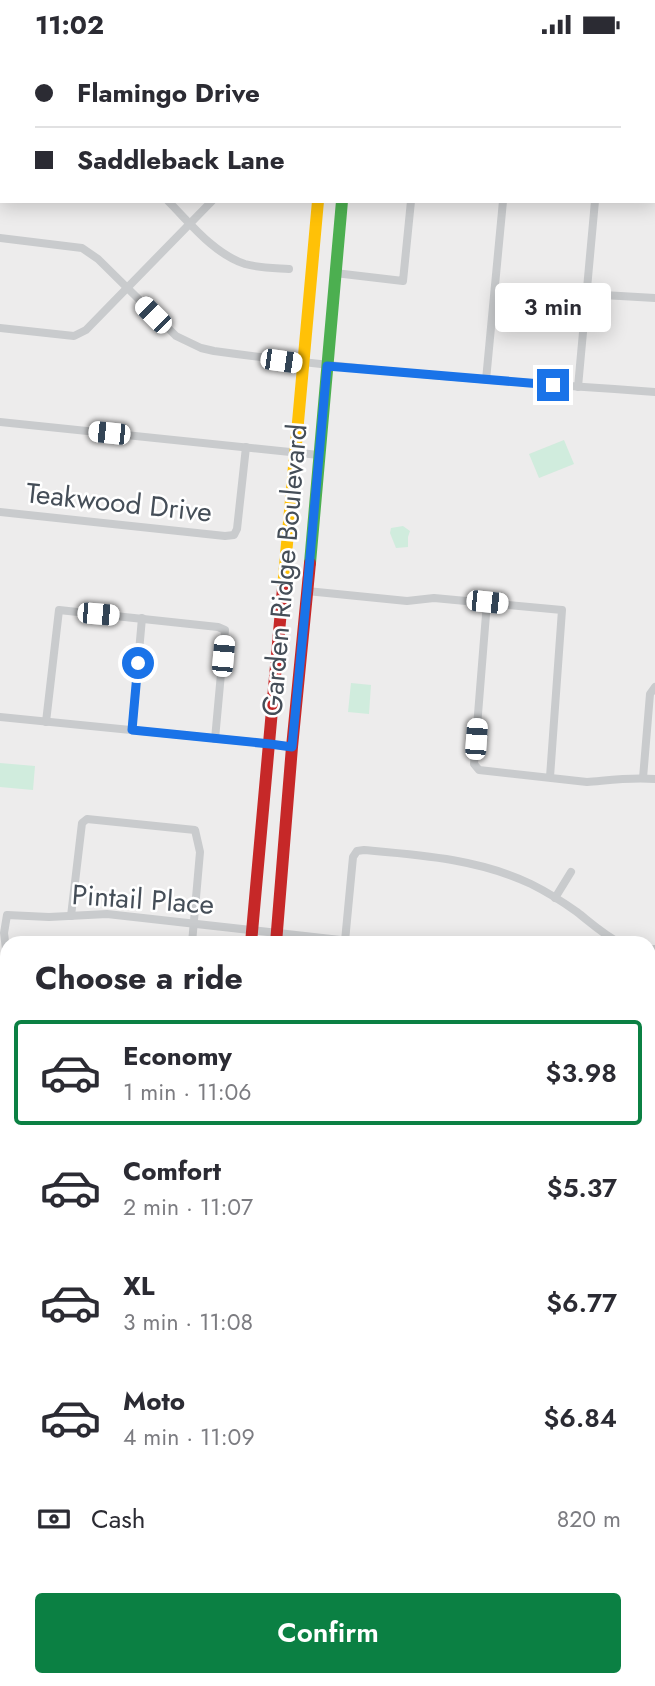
<!DOCTYPE html>
<html lang="en">
<head>
<meta charset="utf-8">
<style>
	:root { --surface:#fff; --page:#f2f2f3; --text:#2b2b33; --muted:#7c7c81; --line:#e1e1e2; --accent:#0b8043 }
	body { margin:0; font-family:Jost,sans-serif; background:var(--page); color:var(--text); height:100vh; display:flex; flex-direction:column; font-size:26px; white-space:nowrap }
	* { box-sizing:border-box; margin:0 }
	p { font-size:23px; color:var(--muted) }
	.icon { flex:none; width:38px; height:38px; fill:none; stroke:currentColor; stroke-width:2; stroke-linecap:round; stroke-linejoin:round }
	.map { position:relative; flex:1; overflow:hidden }
	.side { position:absolute; left:0px; top:887px; width:656px; height:751px; display:flex; flex-direction:column; background:var(--surface); border-radius:21px 21px 0 0; box-shadow:0 4px 18px #0003 }
	.side>* { flex:none }
	.top-card { position:absolute; left:0px; top:0px; width:656px; height:154px; box-shadow:0 4px 18px #0003; display:grid; align-content:center; height:154px; padding:0 35px; background:var(--surface) }
	.end { position:absolute; width:32px; height:32px; margin:-16px; border:9px solid #1a73e8; background:#fff; box-shadow:0 0 0 4px #fff }
	.from { border-radius:50% }
	.bubble { position:absolute; height:49px; border-radius:7px; background:var(--surface); box-shadow:0 4px 18px #0003; font-size:23px; font-weight:600; line-height:49px; text-align:center }
	.car { position:absolute; width:21px; height:42px; margin:-21px -10px; border-radius:9px; box-shadow:0 0 5px 2px #0007; background:linear-gradient(#fff 24%,#345 0 40%,#fff 0 76%,#345 0 86%,#fff 0) }
	.top-card b { display:flex; align-items:center; gap:24px; height:66px; font-size:26px }
	.top-card b+b { border-top:2px solid var(--line) }
	.top-card i { width:18px; height:18px; background:var(--text) }
	ul { padding:0; list-style:none }
	li { display:flex; align-items:center; gap:21px; height:105px; margin:0 14px 10px; padding:0 21px; border:4px solid transparent; border-radius:7px }
	li div { flex:1 }
	li b { display:block; font-size:26px }
	li em { font-style:normal; font-weight:600 }
	li.selected { border-color:var(--accent) }
	li>.icon { width:63px; height:63px; stroke-width:1.5 }
	h2 { padding:0 35px; font-size:32px; line-height:84px }
	.pay { display:flex; align-items:center; gap:18px; height:77px; padding:0 35px; font-size:26px }
	.pay p { margin-inline-start:auto }
	.button { display:flex; gap:14px; margin-top:auto; padding:14px 35px }
	.button a { flex:1; height:80px; border-radius:7px; background:var(--accent); color:#fff; font-size:28px; font-weight:600; line-height:80px; text-align:center }
	.status { display:flex; justify-content:space-between; align-items:center; height:49px; padding:0 35px; background:var(--surface); direction:ltr }
	.status svg { height:19px; fill:currentColor }
	.map>svg:first-child { display:block }
</style>
</head>
<body>
<div class="status"><b>11:02</b><svg viewBox="0 0 49 12"><path d="M0 12V9h3v3zM5 12V6h3v6zM10 12V3h3v9zM15 12V0h3v12zM26 1h20v11H26zM47 4h2v5h-2z"/></svg></div>
<div class="map">
<svg width="655" height="1637" viewBox="0 0 655 1637">
	<rect width="100%" height="100%" fill="#edecec"/>
	<g fill="#d0ecdd">
		<polygon points="564,391 574,415 539,429 529,405"/>
		<polygon points="403,477 410,482 408,488 408,498 396,499 390,484 391,479"/>
		<polygon points="351,634 371,636 369,665 348,663"/>
		<polygon points="0,714 35,717 33,741 0,738"/>
		<polygon points="649,1211 655,1211 655,1294 649,1336"/>
		<polygon points="0,1504 7,1507 7,1601 0,1598"/>
		<polygon points="71,1631 138,1631 146,1637 81,1637"/>
		<polygon points="389,1631 457,1631 457,1637 385,1637"/>
	</g>
	<g fill="none" stroke-linecap="round" stroke-linejoin="round">
		<g stroke="#a6d8e9" stroke-width="12">
			<polyline points="0,1546 7,1543"/>
			<polyline points="119,1631 120,1637"/>
		</g>
		<g stroke="#c9cbcd" stroke-width="8">
			<polyline points="521,0 539,2"/>
			<polyline points="74,2 92,0 92,2"/>
			<polyline points="186,2 186,0"/>
			<polyline points="0,6 2,6"/>
			<polyline points="654,13 655,13"/>
			<polyline points="0,97 2,97"/>
			<polyline points="654,104 655,104"/>
			<path d="M168,152C190,174 214,205 245,215C259,219 274,219 289,220"/>
			<path d="M0,189L82,199L98,210L176,287L201,299L214,302C360,322 508,333 655,343"/>
			<polyline points="335,224 403,232 411,152"/>
			<polyline points="586,245 655,249"/>
			<polyline points="0,279 74,287 86,281 212,152"/>
			<polyline points="486,331 503,152"/>
			<polyline points="578,338 595,152"/>
			<polyline points="0,373 319,406"/>
			<polyline points="0,463 225,487 234,486 237,480 246,398"/>
			<polyline points="307,542 407,552 434,549 562,561 550,728"/>
			<path d="M487,553L474,715L479,721L587,733C611,731 630,728 655,730"/>
			<polyline points="0,668 270,695 292,698"/>
			<polyline points="46,673 59,561 218,578 225,581 215,690"/>
			<polyline points="132,681 142,569"/>
			<polyline points="643,729 650,645 655,638"/>
			<polyline points="555,849 571,823"/>
			<polyline points="71,867 82,774 87,770 195,781 200,803 192,894"/>
			<path d="M345,892L353,808L357,802L364,801C421,806 479,810 531,835C547,843 563,853 577,863C591,874 604,886 620,894"/>
			<polyline points="649,900 655,900"/>
			<polyline points="7,908 4,884 7,866 49,868 107,865 367,894"/>
			<polyline points="649,1013 655,1014"/>
			<polyline points="0,1048 7,1048"/>
			<polyline points="0,1213 7,1214"/>
			<polyline points="0,1319 1,1304"/>
			<polyline points="649,1348 655,1347"/>
			<polyline points="299,1637 299,1631"/>
		</g>
		<g stroke="#4caf50" stroke-width="12">
			<polyline points="333,0 333,2"/>
			<polyline points="310,514 342,152"/>
			<polyline points="649,1183 655,1183"/>
			<polyline points="231,1637 232,1631"/>
		</g>
		<g stroke="#ffc107" stroke-width="12">
			<polyline points="283,539 318,152"/>
			<polyline points="649,1200 655,1201"/>
			<polyline points="209,1637 210,1631"/>
		</g>
		<g stroke="#c62828" stroke-width="12">
			<polyline points="354,0 354,2"/>
			<polyline points="251,894 283,539"/>
			<polyline points="276,894 292,698 310,514"/>
			<polyline points="0,1114 7,1115"/>
			<polyline points="0,1134 7,1134"/>
		</g>
	</g>
	<g fill="none" stroke-linecap="round" stroke-linejoin="round">
		<polyline stroke="#1a73e8" stroke-width="9" points="138,614 132,681 270,695 292,698 307,542 327,317 553,336"/>
	</g>
	<g text-anchor="middle" stroke-width="5" stroke-linejoin="round" paint-order="stroke">
		<g font-size="28" fill="#454e58" stroke="#fff">
			<text transform="translate(119 453) rotate(6)" y="10">Teakwood Drive</text>
			<text transform="translate(284 521) rotate(-85)" y="10">Garden Ridge Boulevard</text>
			<text transform="translate(143 850) rotate(4)" y="10">Pintail Place</text>
		</g>
	</g>
</svg>
<i class="end from" style="left:138px;top:614px"></i>
<i class="end" style="left:553px;top:336px"></i>
<div class="bubble" style="left:495px;top:234px;width:116px">3 min</div>
<i class="car" style="left:153px;top:266px;rotate:315deg"></i>
<i class="car" style="left:281px;top:312px;rotate:98deg"></i>
<i class="car" style="left:109px;top:384px;rotate:276deg"></i>
<i class="car" style="left:487px;top:553px;rotate:96deg"></i>
<i class="car" style="left:98px;top:565px;rotate:95deg"></i>
<i class="car" style="left:223px;top:607px;rotate:5deg"></i>
<i class="car" style="left:476px;top:690px;rotate:4deg"></i>
<div class="top-card">
<b><i class="from"></i>Flamingo Drive</b>
<b><i></i>Saddleback Lane</b>
</div>
<section class="side">
<h2>Choose a ride</h2>
<ul>
<li class="selected"><svg class="icon" aria-label="car" viewBox="0 0 24 24"><path d="M5 17H2v-5l4-1 3-4h7l3 4 3 1v5h-3M9 17h6M6 11h13"/><circle cx="7" cy="17" r="2"/><circle cx="17" cy="17" r="2"/></svg><div><b>Economy</b><p>1 min · 11:06</p></div><em>$3.98</em></li>
<li><svg class="icon" aria-label="car" viewBox="0 0 24 24"><path d="M5 17H2v-5l4-1 3-4h7l3 4 3 1v5h-3M9 17h6M6 11h13"/><circle cx="7" cy="17" r="2"/><circle cx="17" cy="17" r="2"/></svg><div><b>Comfort</b><p>2 min · 11:07</p></div><em>$5.37</em></li>
<li><svg class="icon" aria-label="car" viewBox="0 0 24 24"><path d="M5 17H2v-5l4-1 3-4h7l3 4 3 1v5h-3M9 17h6M6 11h13"/><circle cx="7" cy="17" r="2"/><circle cx="17" cy="17" r="2"/></svg><div><b>XL</b><p>3 min · 11:08</p></div><em>$6.77</em></li>
<li><svg class="icon" aria-label="car" viewBox="0 0 24 24"><path d="M5 17H2v-5l4-1 3-4h7l3 4 3 1v5h-3M9 17h6M6 11h13"/><circle cx="7" cy="17" r="2"/><circle cx="17" cy="17" r="2"/></svg><div><b>Moto</b><p>4 min · 11:09</p></div><em>$6.84</em></li>
</ul>
<div class="pay"><svg class="icon" aria-label="cash" viewBox="0 0 24 24"><path d="M3 7h18v10H3z"/><circle cx="12" cy="12" r="2"/></svg>Cash<p>820 m</p></div>
<div class="button"><a>Confirm</a></div>
</section>
</div>
</body>
</html>
